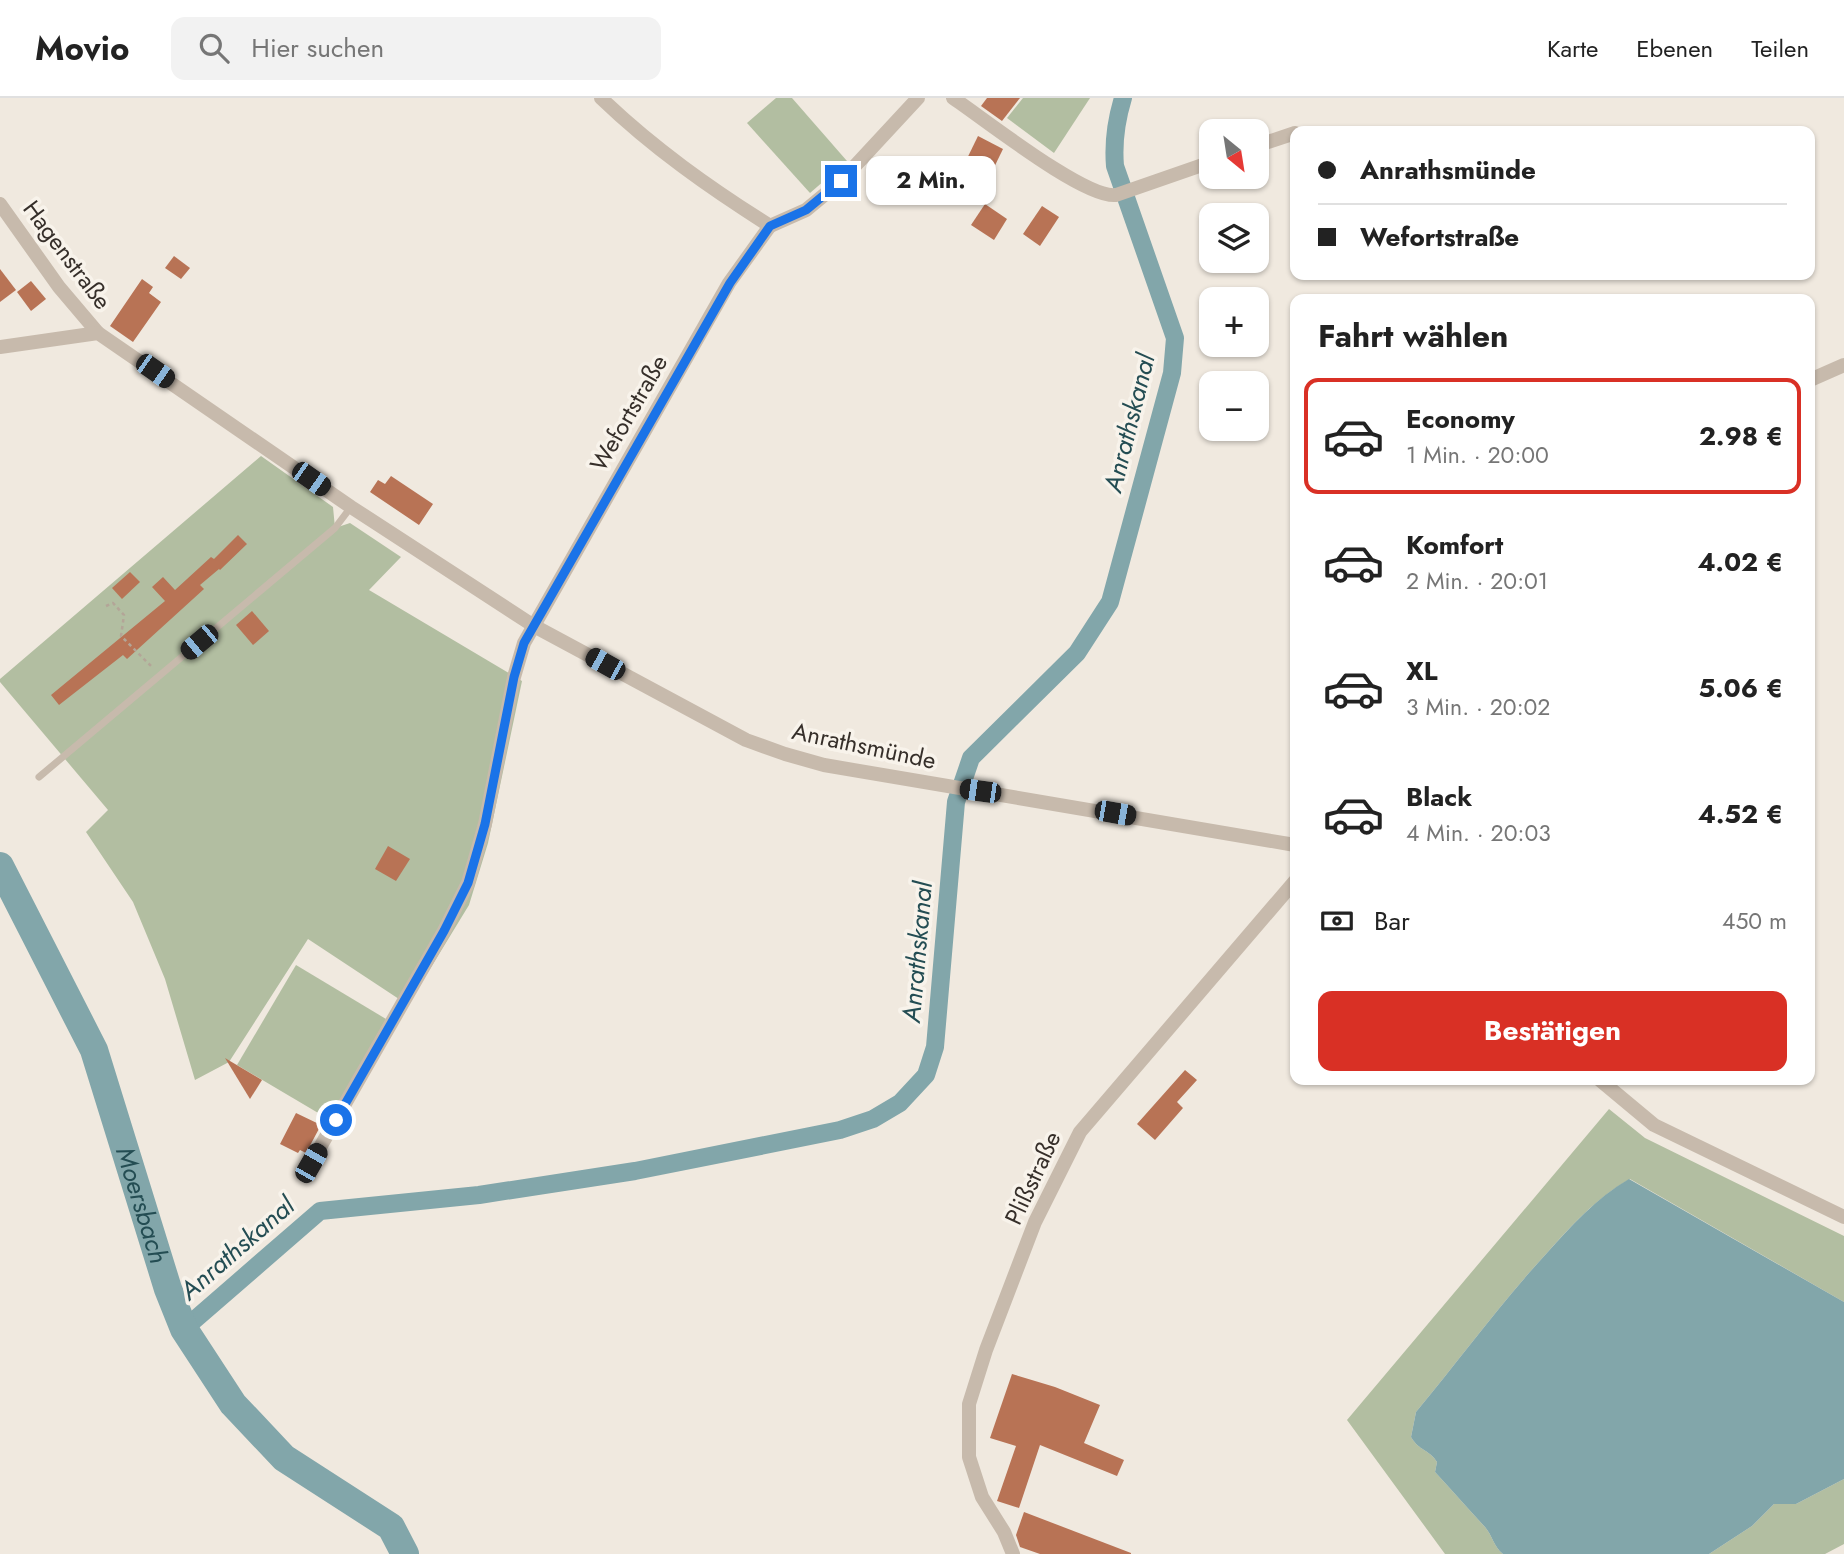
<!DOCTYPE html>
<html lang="de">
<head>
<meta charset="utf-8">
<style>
	:root { --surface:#fff; --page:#f2f2f2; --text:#222; --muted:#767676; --line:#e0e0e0; --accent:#d93025 }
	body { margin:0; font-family:Jost,sans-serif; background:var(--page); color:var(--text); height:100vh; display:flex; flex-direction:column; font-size:26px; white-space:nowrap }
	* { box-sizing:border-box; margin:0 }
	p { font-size:23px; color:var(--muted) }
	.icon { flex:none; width:38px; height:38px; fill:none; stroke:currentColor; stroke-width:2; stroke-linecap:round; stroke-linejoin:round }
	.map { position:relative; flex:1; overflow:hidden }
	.sheet { position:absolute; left:1290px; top:196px; width:525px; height:791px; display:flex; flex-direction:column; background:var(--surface); border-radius:14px; box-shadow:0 2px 5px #0004 }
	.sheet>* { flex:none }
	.banner { position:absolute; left:1290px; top:28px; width:525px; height:154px; border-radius:14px; box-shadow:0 2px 5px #0004; display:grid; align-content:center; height:154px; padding:0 28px; background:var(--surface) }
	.needle { width:46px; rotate:150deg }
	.tools { position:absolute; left:1199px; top:21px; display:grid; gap:14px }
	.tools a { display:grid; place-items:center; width:70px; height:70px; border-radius:14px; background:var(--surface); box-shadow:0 2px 5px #0004; font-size:35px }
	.end { position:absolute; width:32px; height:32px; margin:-16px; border:9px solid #1a73e8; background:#fff; box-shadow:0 0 0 4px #fff }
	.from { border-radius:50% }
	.bubble { position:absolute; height:49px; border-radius:14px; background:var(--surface); box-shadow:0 2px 5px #0004; font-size:23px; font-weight:700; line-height:49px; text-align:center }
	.car { position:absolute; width:21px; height:42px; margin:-21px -10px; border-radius:9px; box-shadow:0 0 5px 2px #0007; background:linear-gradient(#222 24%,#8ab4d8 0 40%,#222 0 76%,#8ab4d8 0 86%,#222 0) }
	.banner b { display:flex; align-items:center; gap:24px; height:66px; font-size:26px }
	.banner b+b { border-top:2px solid var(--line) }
	.banner i { width:18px; height:18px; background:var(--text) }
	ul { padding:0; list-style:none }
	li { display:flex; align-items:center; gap:21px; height:116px; margin:0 14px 10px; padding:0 14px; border:4px solid transparent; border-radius:14px }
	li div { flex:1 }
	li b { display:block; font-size:26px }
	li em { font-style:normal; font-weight:700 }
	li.selected { border-color:var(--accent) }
	li>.icon { width:63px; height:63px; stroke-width:1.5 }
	h2 { padding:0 28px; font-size:32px; line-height:84px }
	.pay { display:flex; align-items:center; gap:18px; height:77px; padding:0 28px; font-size:26px }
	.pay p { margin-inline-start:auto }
	.action { display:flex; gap:14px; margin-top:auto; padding:14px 28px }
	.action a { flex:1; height:80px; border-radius:14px; background:var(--accent); color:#fff; font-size:28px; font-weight:700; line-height:80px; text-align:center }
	header { display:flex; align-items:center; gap:42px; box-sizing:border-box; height:98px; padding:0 35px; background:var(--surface); border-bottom:2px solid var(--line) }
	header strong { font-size:33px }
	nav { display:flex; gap:38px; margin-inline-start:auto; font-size:24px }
	.search { width:490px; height:63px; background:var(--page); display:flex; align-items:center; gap:18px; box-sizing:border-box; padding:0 24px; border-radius:14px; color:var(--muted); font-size:26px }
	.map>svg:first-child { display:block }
</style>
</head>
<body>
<header>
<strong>Movio</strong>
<div class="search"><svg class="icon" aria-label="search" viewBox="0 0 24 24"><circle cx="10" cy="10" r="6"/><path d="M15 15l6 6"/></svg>Hier suchen</div>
<nav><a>Karte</a><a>Ebenen</a><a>Teilen</a></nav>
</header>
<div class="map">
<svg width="1844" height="1456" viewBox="0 0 1844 1456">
	<rect width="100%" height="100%" fill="#f0e9df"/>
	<g fill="#b2bea1">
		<polygon points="776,0 792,0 847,63 810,95 747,25"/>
		<polygon points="1023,0 1090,0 1054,55 1007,20"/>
		<polygon points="261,358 333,409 335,430 350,425 401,459 369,492 522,583 488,745 469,807 408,907 308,841 229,964 195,982 165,881 133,804 86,734 108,712 0,584 0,581"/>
		<polygon points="296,867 386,921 330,1022 237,967"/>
		<path d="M1609,1011L1645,1040L1844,1138V1204L1630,1081C1596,1100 1571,1128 1546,1156C1500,1206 1460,1261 1416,1314L1411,1339C1419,1353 1430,1352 1437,1364L1435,1374C1452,1392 1468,1411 1485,1429C1492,1437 1494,1449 1503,1456H1445L1347,1322Z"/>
		<polygon points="1844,1381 1844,1446 1825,1456 1709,1456 1752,1428 1774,1406 1796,1406"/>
	</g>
	<path fill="#82a6aa" d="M1629,1081L1844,1204V1381L1796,1406H1774L1752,1428L1709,1456H1503C1494,1449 1492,1437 1485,1429C1468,1411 1452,1392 1435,1374L1437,1364C1430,1352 1419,1353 1411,1339L1416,1314C1460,1261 1500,1206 1546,1156C1571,1128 1596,1100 1629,1081Z"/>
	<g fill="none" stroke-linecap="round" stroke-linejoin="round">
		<path stroke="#82a6aa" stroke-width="18" d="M184,1231L320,1113L479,1097L635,1073L840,1032L873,1021L900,1005L926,977L935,949L956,704L971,660L1077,555L1110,504L1172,275L1175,240L1115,68C1113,44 1116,23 1123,0"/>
		<path stroke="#82a6aa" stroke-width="28" id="s1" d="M0,768L94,952L168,1191L184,1231L233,1306L284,1360L391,1429L405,1456"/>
	</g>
	<g fill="#b87355">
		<polygon points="987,0 1020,0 1002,23 981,8"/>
		<polygon points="978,38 1003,51 983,92 958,79"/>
		<polygon points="985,106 1007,121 994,142 971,127"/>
		<polygon points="1042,108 1059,119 1040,148 1023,136"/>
		<polygon points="174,158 190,170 181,181 165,170"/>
		<polygon points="0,171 16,192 0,204"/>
		<polygon points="142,181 153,189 149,195 161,204 133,244 110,228"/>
		<polygon points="31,183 46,201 31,213 17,194"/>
		<polygon points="391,378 433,406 419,427 370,394 378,382 385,386"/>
		<polygon points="238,437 247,446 220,472 219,471 200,487 204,491 127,561 123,557 59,607 51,597 165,503 152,489 163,479 175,492 211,459 214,461"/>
		<polygon points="130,474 140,484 122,501 112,490"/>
		<polygon points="252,513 269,533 253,547 236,527"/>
		<polygon points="388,748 410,761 396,783 375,771"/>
		<polygon points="225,960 262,982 250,1001"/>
		<polygon points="1185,972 1197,982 1177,1004 1183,1010 1155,1042 1137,1026"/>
		<polygon points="296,1015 321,1027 306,1055 300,1052 298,1055 280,1046"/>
		<polygon points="1012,1276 1055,1289 1100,1307 1084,1345 1124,1362 1117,1378 1040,1347 1019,1410 997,1403 1016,1348 990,1340"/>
		<polygon points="1024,1414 1131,1455 1131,1456 1040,1456 1020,1449 1016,1437"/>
	</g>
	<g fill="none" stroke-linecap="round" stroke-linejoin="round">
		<polyline stroke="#b3a597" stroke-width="2.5" stroke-dasharray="3.5 3.5" stroke-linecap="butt" points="106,508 113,505 124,517 121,538 152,569"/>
		<polyline stroke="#c7baac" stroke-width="7" points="39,679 335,430 351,409"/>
		<g stroke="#c7baac" stroke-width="14">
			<path d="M953,0C983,20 1085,101 1116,97L1211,64"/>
			<polyline points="1256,48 1295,35"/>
			<polyline points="0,106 59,189 98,235"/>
			<polyline points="770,128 806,112 841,83 918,0"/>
			<polyline points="0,249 98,235 351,409 534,528 746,642 785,656 824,667 1295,747"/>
			<polyline points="1810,282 1844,267"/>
			<polyline points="1600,982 1654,1027 1844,1119"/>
			<path d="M311,1065L444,833L468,785L485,726L514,579L524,545L729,185L770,128C710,90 653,50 601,0"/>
			<polyline points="1013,1456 1004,1434 982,1399 969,1359 969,1306 986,1252 1035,1124 1080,1034 1295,783"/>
		</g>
	</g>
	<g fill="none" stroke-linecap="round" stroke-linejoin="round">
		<polyline stroke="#1a73e8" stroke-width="9" points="336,1022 444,833 468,785 485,726 514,579 524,545 730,185 770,128 806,112 841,83"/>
	</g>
	<g text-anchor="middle" stroke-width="7" stroke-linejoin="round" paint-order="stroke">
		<g font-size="24" fill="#362f2a" stroke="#f8f3eb">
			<text transform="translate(67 157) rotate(53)" y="8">Hagenstraße</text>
			<text transform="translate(629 315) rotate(-60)" y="8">Wefortstraße</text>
			<text transform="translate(864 648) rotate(12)" y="8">Anrathsmünde</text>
			<text transform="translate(1033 1080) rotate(-65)" y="8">Plißstraße</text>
		</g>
		<g font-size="26" font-style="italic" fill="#244d53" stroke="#f8f3eb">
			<text transform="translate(1129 325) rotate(-76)" y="9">Anrathskanal</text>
			<text transform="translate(917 854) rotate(-85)" y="9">Anrathskanal</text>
			<text dy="9" stroke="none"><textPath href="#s1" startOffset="369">Moersbach</textPath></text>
			<text transform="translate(237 1150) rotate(-41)" y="9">Anrathskanal</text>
		</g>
	</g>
</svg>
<div class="tools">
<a><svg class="needle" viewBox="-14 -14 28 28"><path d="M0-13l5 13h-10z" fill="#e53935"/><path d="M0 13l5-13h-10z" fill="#767676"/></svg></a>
<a><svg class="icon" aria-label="layers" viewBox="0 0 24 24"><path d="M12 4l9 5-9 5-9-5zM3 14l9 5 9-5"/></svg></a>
<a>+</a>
<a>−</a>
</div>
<i class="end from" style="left:336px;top:1022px"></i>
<i class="end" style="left:841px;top:83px"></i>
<div class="bubble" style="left:866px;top:58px;width:130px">2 Min.</div>
<i class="car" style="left:155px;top:273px;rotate:125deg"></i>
<i class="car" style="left:311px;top:381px;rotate:125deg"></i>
<i class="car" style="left:199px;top:544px;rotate:230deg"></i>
<i class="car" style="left:605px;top:566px;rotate:299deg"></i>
<i class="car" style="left:980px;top:693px;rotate:278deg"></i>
<i class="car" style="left:1115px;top:715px;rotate:100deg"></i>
<i class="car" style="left:311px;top:1065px;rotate:30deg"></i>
<div class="banner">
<b><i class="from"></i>Anrathsmünde</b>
<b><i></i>Wefortstraße</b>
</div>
<section class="sheet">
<h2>Fahrt wählen</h2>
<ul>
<li class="selected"><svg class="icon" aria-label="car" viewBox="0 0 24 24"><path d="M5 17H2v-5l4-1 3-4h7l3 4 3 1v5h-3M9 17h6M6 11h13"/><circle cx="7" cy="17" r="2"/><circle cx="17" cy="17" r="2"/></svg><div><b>Economy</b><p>1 Min. · 20:00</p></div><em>2.98 €</em></li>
<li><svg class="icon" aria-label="car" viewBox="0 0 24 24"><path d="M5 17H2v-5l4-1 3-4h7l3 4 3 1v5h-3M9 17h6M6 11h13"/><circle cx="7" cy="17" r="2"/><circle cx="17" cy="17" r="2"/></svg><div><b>Komfort</b><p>2 Min. · 20:01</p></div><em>4.02 €</em></li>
<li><svg class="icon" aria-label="car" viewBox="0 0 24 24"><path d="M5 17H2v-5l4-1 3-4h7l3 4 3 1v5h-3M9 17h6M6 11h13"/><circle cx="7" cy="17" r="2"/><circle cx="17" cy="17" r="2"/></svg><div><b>XL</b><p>3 Min. · 20:02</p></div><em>5.06 €</em></li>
<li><svg class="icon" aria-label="car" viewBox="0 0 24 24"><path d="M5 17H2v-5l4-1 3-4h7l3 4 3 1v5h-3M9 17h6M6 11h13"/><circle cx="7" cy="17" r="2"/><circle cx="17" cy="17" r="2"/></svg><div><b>Black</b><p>4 Min. · 20:03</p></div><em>4.52 €</em></li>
</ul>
<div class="pay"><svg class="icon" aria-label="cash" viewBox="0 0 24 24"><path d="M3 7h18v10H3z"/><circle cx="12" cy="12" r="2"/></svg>Bar<p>450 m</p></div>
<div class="action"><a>Bestätigen</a></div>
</section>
</div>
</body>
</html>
